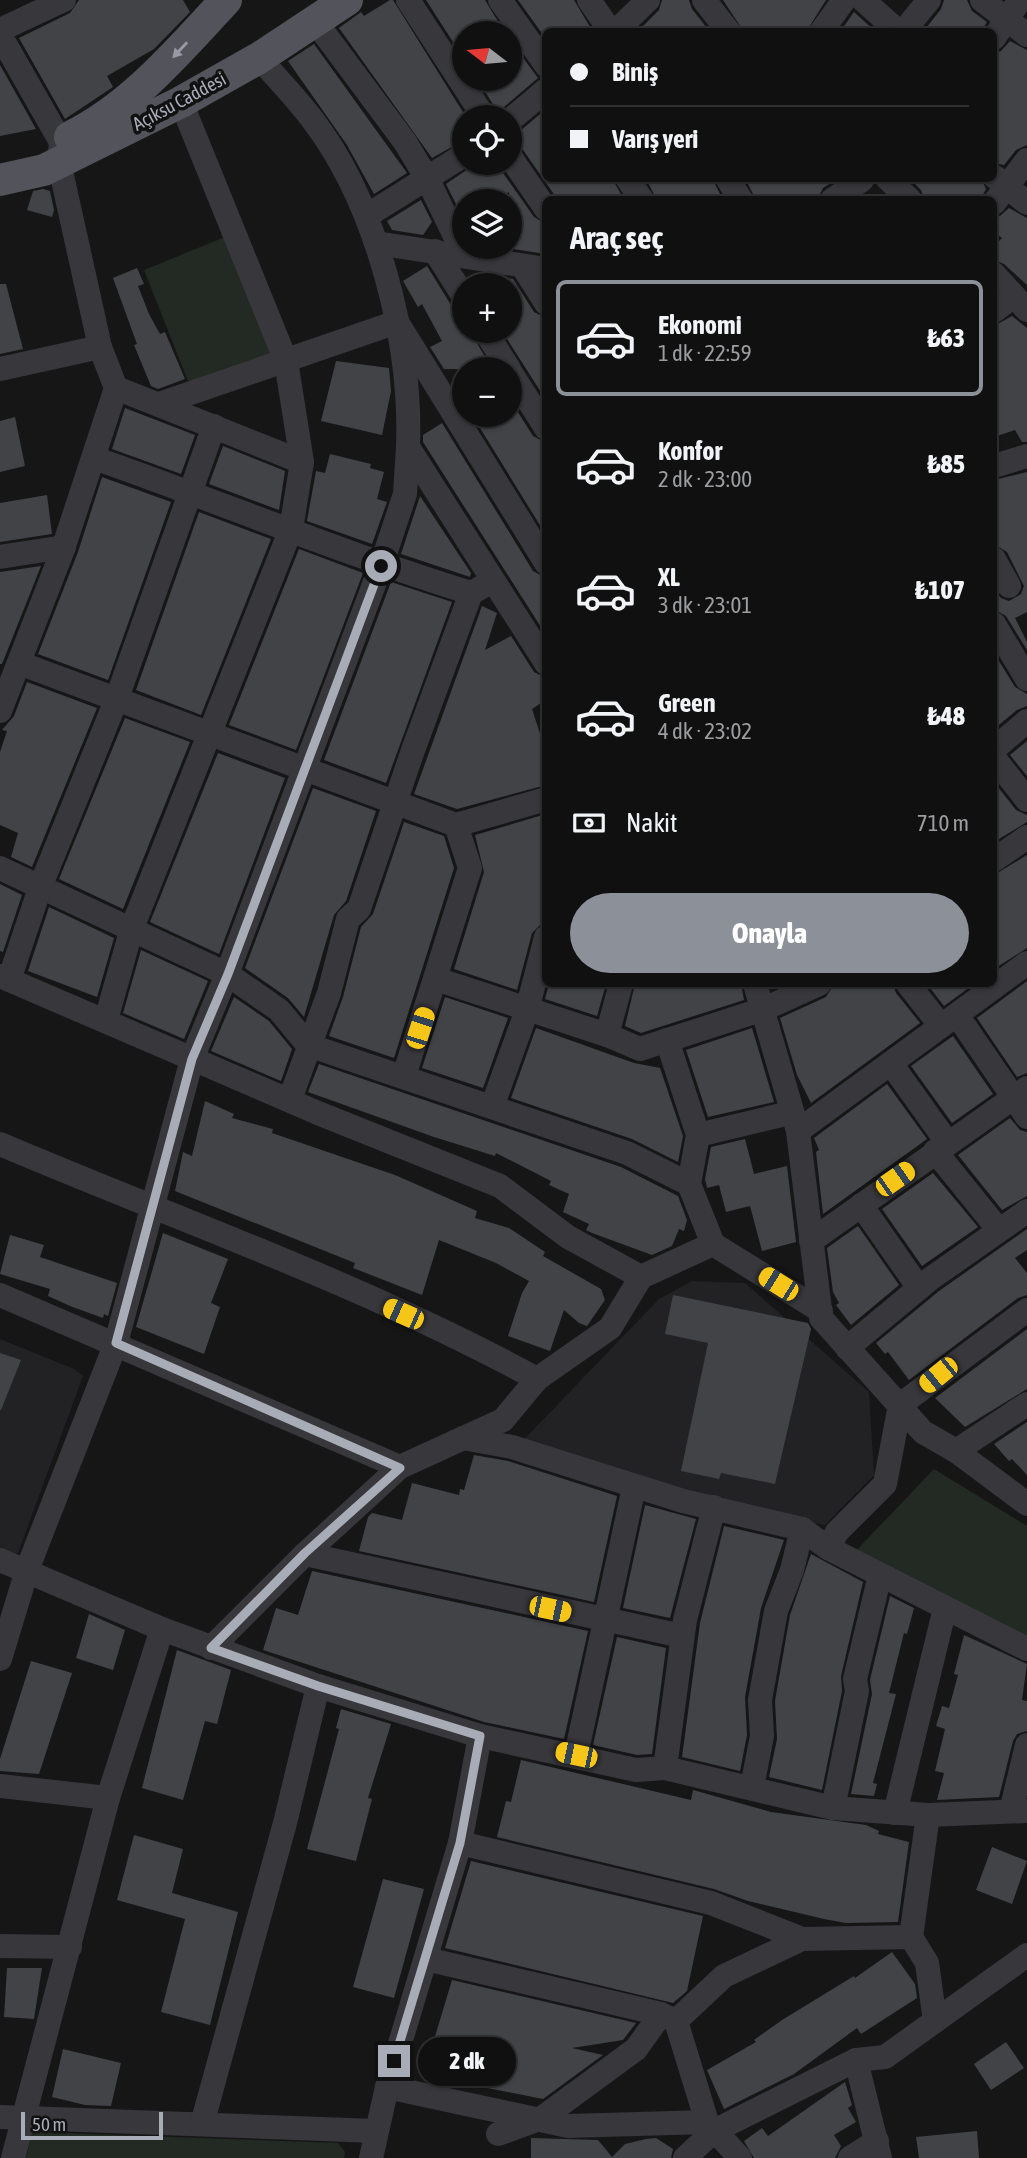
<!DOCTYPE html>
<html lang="tr">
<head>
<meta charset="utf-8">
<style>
	:root { --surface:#101011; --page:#1e1e1f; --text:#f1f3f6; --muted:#9c9d9f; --line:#303031; --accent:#8c9099 }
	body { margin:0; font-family:"Asap Condensed",sans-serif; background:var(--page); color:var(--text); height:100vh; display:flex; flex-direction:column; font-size:26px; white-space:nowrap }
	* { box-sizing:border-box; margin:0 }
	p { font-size:23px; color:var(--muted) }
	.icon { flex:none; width:38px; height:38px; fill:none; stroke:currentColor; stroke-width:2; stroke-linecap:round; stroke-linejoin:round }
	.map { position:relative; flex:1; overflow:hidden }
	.panel { position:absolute; left:542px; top:196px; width:455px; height:791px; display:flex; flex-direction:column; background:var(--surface); border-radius:10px; box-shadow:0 2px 5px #0004,0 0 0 2px var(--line) }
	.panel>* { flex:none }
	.hud { position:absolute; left:542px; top:28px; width:455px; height:154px; border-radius:10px; box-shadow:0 2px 5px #0004,0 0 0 2px var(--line); display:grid; align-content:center; height:154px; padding:0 28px; background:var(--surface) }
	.needle { width:46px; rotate:286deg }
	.buttons { position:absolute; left:452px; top:21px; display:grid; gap:14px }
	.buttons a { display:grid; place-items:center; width:70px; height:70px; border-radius:50%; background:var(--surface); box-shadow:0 2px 5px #0004,0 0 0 2px var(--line); font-size:35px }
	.scale { position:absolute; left:21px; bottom:18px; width:142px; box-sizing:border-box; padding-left:7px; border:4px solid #a8acb7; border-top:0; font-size:19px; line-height:24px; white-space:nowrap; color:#a8acb7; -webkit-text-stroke:5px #111112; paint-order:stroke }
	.end { position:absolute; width:32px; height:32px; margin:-16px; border:9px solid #a8acb7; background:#111; box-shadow:0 0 0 4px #111 }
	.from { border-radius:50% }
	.bubble { position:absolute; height:49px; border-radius:24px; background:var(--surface); box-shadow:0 2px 5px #0004,0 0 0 2px var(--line); font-size:23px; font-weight:800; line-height:49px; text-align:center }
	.car { position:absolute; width:21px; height:42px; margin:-21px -10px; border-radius:9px; box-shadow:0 0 5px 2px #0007; background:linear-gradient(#f5c518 24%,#345 0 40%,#f5c518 0 76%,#345 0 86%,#f5c518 0) }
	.hud b { display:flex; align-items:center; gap:24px; height:66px; font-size:26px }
	.hud b+b { border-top:2px solid var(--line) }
	.hud i { width:18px; height:18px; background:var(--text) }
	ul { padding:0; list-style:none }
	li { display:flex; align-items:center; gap:21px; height:116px; margin:0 14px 10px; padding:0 14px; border:4px solid transparent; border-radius:10px }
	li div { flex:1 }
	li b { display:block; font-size:26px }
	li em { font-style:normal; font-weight:800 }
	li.active { border-color:var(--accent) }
	li>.icon { width:63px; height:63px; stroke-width:1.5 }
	h2 { padding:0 28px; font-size:32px; line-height:84px }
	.pay { display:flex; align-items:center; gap:18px; height:77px; padding:0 28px; font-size:26px }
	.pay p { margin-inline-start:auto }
	.button { display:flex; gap:14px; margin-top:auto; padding:14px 28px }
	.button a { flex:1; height:80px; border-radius:42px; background:var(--accent); color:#fff; font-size:28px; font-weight:800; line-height:80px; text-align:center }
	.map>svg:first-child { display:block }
</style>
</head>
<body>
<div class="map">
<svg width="1027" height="2158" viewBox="0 0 1027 2158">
	<rect width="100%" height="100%" fill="#161617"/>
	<g fill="#222224">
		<polygon points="692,1281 745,1283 869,1392 874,1475 825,1525 688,1502 512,1452 659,1299"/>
		<polygon points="0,1339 74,1369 83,1376 18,1553 4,1559 0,1557"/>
	</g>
	<g fill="#222a23">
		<polygon points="225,237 279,355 190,386 144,270"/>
		<polygon points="934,1469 1027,1526 1027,1647 852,1555"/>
		<polygon points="32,2132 338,2143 345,2152 344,2158 26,2158"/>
	</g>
	<g fill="#424347">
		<polygon points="79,0 183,0 190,12 154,49 107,76 113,87 65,119 19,38 70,13"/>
		<polygon points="390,0 393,0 466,117 464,117 464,140 432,158 339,28 361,12 364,16"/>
		<polygon points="426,0 485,0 505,33 464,33 464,59"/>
		<polygon points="518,0 574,0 593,32 546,32 546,39"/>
		<polygon points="662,0 689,0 692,9 710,32 637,32 659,10"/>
		<polygon points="723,0 826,0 806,32 744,32"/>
		<polygon points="944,0 967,0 972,11 987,22 981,32 923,32 941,9"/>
		<polygon points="854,12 876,32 840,32"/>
		<polygon points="509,39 538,78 498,112 477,79 509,79"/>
		<polygon points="1010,41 1027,50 1027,145 1016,150 1004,165 994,163 994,53 1001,51"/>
		<polygon points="314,44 407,173 374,194 347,145 288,61"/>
		<polygon points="0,65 36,129 0,136"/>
		<polygon points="546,109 546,178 612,178 624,200 558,200 521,147 509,140 509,136 519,132"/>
		<polygon points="477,163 496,163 534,217 546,224 546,254 499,247 509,247 509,192 494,201 464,201 464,220 446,184"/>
		<polygon points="712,178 723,200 657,200 646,179"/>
		<polygon points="745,178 833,178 834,181 823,188 817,200 756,200"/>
		<polygon points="909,178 981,178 986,189 980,200 924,200 921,190"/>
		<polygon points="43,189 50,191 54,210 52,217 27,210 33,191"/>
		<polygon points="421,200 432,222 423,235 392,230 387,221"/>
		<polygon points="1009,208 1027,218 1027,285 1004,264 994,260 994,246 1002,238 994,232 994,218 1000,216"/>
		<polygon points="427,266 451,305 464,312 464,331 470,331 492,369 444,369 430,347 442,341 422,304 418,307 403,281"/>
		<polygon points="137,268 144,284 138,286 149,314 160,334 165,332 185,379 158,389 151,386 134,345 137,344 113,278"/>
		<polygon points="489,275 513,279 534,312 546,318 546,400 502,331 509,331 509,285 474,285"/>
		<polygon points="0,284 6,284 23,349 0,354"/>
		<polygon points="1012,316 1027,328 1027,442 1022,442 1015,430 994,437 994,326"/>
		<polygon points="336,361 389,368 391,391 382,435 321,421"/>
		<polygon points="509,398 533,436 546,443 546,535 472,415 509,415"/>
		<polygon points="125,408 195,435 181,474 112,449"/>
		<polygon points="15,417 25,466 0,472 0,421"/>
		<polygon points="442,423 533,571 546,578 546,635 423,442 423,435"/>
		<polygon points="223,446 285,471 279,510 209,484"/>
		<polygon points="330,454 371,464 370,468 384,472 377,499 387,502 372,544 307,521 316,471 325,473"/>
		<polygon points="1027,472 1027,612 1015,618 1027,642 1027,650 1006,616 994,609 994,590 1001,598 1009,601 1021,594 1024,586 1007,552 994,544 994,480"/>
		<polygon points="102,477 171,502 108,680 38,654 78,552"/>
		<polygon points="47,495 52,534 0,542 0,503"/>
		<polygon points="420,496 471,573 470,577 401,554"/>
		<polygon points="199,512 271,539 201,715 136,690"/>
		<polygon points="299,549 363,573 296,750 229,725"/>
		<polygon points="41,566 2,664 0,664 0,572"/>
		<polygon points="391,582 452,602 386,783 324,760"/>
		<polygon points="482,606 497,613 485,650 511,636 534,672 546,678 546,700 532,709 546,752 546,785 457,809 414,794"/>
		<polygon points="994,653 1015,687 1027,694 1027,706 1017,710 994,729"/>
		<polygon points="27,682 97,708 32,867 11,857 18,833 0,825 0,752 7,731 2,730 14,716"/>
		<polygon points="125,718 190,742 123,909 59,879"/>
		<polygon points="1027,741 1027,776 1010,755"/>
		<polygon points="218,753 285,778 219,954 150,922"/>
		<polygon points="994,782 1016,810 1027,815 1027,822 994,842"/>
		<polygon points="313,788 376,811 346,901 334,915 304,1017 288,998 245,968"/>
		<polygon points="546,814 546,912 542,923 532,933 517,990 454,969 484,872 475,835"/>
		<polygon points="404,822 444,836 454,868 394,1058 329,1036 343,997 361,927 373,914"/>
		<polygon points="1027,855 1027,948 994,969 994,875"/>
		<polygon points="0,884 22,895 3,952 0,951"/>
		<polygon points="49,907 114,938 97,997 28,971"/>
		<polygon points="141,950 208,981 184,1039 123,1013"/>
		<polygon points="1027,981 1027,1073 1017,1077 977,1018"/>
		<polygon points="549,984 577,988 579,984 606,984 597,1016 545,999"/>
		<polygon points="635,984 741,984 744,1000 641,1033 625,1026"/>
		<polygon points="834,984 893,984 896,993 920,1023 811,1103 797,1075 780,1018 826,997"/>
		<polygon points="927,984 974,984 944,1006"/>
		<polygon points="234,997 269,1021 292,1049 281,1081 211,1051"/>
		<polygon points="445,997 508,1018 483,1088 422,1068"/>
		<polygon points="536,1028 634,1063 660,1068 683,1136 678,1162 632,1139 511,1098"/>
		<polygon points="752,1028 774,1102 708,1117 686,1050"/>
		<polygon points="953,1036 993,1094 952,1123 911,1066"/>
		<polygon points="319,1064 621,1167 678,1196 687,1220 684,1231 679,1229 672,1246 652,1255 592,1233 586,1230 589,1224 563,1212 569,1194 549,1185 551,1181 496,1153 495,1156 434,1137 308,1092"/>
		<polygon points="887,1084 927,1139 823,1214 816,1152 819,1150 814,1138"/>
		<polygon points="205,1101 234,1114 232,1118 273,1129 272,1133 395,1175 477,1211 475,1218 509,1228 545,1252 543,1256 601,1289 605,1300 587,1326 579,1323 564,1310 550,1351 508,1336 522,1293 529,1281 496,1263 439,1240 422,1295 353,1268 355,1263 175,1191 183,1152 192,1156"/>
		<polygon points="1010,1118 1020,1130 1027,1132 1027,1196 1002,1210 958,1155"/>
		<polygon points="745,1139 754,1174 787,1166 796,1242 762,1251 750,1206 726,1212 719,1185 707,1188 705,1179 711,1147"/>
		<polygon points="933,1173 978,1227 922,1266 882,1209"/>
		<polygon points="858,1226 899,1285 851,1325 836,1305 839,1303 833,1292 827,1248"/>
		<polygon points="1027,1229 1027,1250 1015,1258 1027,1273 1027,1295 1018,1298 909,1380 888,1352 885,1354 876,1343 939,1291"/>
		<polygon points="163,1233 228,1259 211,1303 220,1307 204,1354 136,1327"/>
		<polygon points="10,1235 44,1245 40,1257 117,1283 108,1316 104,1314 103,1318 70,1306 48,1296 50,1289 0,1274"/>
		<polygon points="673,1295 808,1323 811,1329 775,1484 721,1473 719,1479 681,1471 708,1343 665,1334"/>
		<polygon points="1027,1329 1027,1389 965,1427 935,1398"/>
		<polygon points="0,1353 21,1360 1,1410 0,1410"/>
		<polygon points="1027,1422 1027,1475 1012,1459 1009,1461 994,1444"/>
		<polygon points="474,1455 508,1461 617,1496 594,1602 359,1551 368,1517 372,1513 402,1520 412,1483 459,1495 460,1489 464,1490"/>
		<polygon points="645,1505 696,1519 670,1618 623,1608"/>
		<polygon points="724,1526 784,1540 761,1608 745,1697 747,1735 740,1771 682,1757 700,1623"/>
		<polygon points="811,1554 863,1582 841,1676 842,1691 822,1790 769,1777 777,1739 775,1701 790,1615"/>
		<polygon points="312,1571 588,1631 564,1739 484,1722 263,1650 276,1608 298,1615"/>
		<polygon points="890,1596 914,1608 907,1634 904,1633 889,1693 896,1694 873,1783 877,1784 874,1796 851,1794 872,1694 870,1680"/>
		<polygon points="89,1614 125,1630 113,1670 76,1658"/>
		<polygon points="964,1635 1027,1664 1022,1700 1027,1701 1027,1731 1017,1734 1013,1741 999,1797 937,1800 944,1773 935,1771 945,1729 936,1726 942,1706 949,1708 958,1675 954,1674"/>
		<polygon points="617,1637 666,1648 652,1754 637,1755 593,1745"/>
		<polygon points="177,1650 231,1670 217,1724 205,1721 183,1800 142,1788"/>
		<polygon points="31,1661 72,1673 39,1774 0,1771 0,1759"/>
		<polygon points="341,1709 391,1724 368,1798 372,1799 356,1861 307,1849 339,1729 336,1728"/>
		<polygon points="521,1760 691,1800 693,1790 771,1812 866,1825 879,1831 878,1834 909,1842 898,1922 846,1923 824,1919 748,1901 714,1889 497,1837 506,1801 511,1802"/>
		<polygon points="134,1835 183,1849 172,1893 238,1912 210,2025 161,2012 185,1919 117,1900"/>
		<polygon points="992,1847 1027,1861 1012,1904 976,1890"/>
		<polygon points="471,1861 703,1916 687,1991 673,2003 445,1948"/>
		<polygon points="383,1879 424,1889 394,1998 353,1987"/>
		<polygon points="892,1952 915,1984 917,1998 861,2034 857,2028 794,2074 724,2109 707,2070 756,2042 754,2040 782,2020 854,1976 855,1978"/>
		<polygon points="7,1968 42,1968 34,2019 4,2017"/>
		<polygon points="452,1980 636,2023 623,2040 572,2048 603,2055 543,2099 467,2084 424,2073"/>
		<polygon points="1006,2042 1024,2068 991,2090 974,2064"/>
		<polygon points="63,2049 121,2063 111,2106 85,2105 52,2097"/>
		<polygon points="845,2082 852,2105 848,2108 856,2122 834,2135 841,2146 835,2158 754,2158 744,2141 762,2128 768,2136"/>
		<polygon points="977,2131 979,2158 919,2158 916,2137"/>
		<polygon points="531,2138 598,2140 612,2157 625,2144 646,2139 656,2138 673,2149 671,2158 531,2158"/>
	</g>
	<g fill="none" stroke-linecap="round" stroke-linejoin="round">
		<g stroke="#37373c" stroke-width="24">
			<polyline points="408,0 484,117"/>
			<polyline points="500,0 546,65"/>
			<polyline points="589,0 611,32"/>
			<polyline points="704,0 729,32"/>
			<polyline points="863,0 899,32"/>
			<polyline points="982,0 1027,35"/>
			<polyline points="315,21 405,142 428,180 464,255"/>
			<polyline points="0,30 64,0"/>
			<polyline points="615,32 648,0"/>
			<polyline points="821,32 844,0"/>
			<polyline points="903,32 929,0"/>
			<polyline points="0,35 61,142 59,162 100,347 116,388 302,462"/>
			<polyline points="994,38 1020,0"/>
			<path d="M259,58C277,78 296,98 312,119C377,204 412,341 408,447L546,663"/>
			<polyline points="509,121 546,90"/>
			<polyline points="509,155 546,209"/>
			<polyline points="995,177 1027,203"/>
			<polyline points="627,178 642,200"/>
			<polyline points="727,178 741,200"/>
			<polyline points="887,178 910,200"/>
			<polyline points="832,200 862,180"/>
			<polyline points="994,203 1027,160"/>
			<polyline points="368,215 464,155"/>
			<polyline points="376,243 546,269"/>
			<polyline points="435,251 464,297"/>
			<polyline points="523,267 546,303"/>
			<polyline points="994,274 1027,310"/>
			<polyline points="994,311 1014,296"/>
			<polyline points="485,331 509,369"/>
			<polyline points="0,369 100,347"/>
			<polyline points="509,370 546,428"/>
			<polyline points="159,404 397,322 546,563"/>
			<path d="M94,458C220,502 344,554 471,593"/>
			<polyline points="994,466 1027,456"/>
			<polyline points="0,557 64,547"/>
			<polyline points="994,559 1009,586"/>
			<polyline points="994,624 1027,679"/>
			<polyline points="19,663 456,825 470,868 404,1076"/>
			<polyline points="0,711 62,552 116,388"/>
			<polyline points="994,749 1027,721"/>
			<polyline points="994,758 1027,800"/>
			<polyline points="456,825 546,799"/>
			<polyline points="994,860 1027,837"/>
			<polyline points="0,868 227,974 279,1010 308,1045 627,1153 689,1184"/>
			<polyline points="0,976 318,1113 500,1186 568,1237 641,1277"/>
			<polyline points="436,979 607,1035 640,1049 764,1009 819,984"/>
			<polyline points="9,980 41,885 117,698 214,426"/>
			<polyline points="755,984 798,1131 821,1318 923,1432 956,1451 1027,1504"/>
			<polyline points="908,984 941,1026"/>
			<polyline points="957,1015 1027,1117"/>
			<polyline points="106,1020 132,928 291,529 302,462 286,361 181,102"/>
			<polyline points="607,1035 621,984"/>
			<polyline points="667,1040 698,1135 689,1184 713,1244"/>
			<polyline points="892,1065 947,1142"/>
			<polyline points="290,1099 329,993 348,919 359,909 412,753 471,593 493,581"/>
			<polyline points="492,1107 527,1010 546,937"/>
			<polyline points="798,1131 1027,963"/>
			<polyline points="698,1135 790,1113"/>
			<path d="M0,1144C179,1220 365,1285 537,1379"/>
			<polyline points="935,1151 998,1229"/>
			<polyline points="861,1205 919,1288"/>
			<polyline points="811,1241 1027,1088"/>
			<polyline points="0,1295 400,1467"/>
			<polyline points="847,1348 930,1279 1027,1211"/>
			<polyline points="463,1438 512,1447 683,1501 802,1529 828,1548 1027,1649"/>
			<polyline points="956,1451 1027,1404"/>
			<polyline points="828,1548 837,1532 885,1484 900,1405 1027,1310"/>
			<polyline points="305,1554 682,1636"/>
			<polyline points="0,1560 162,1629 318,1686 480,1736 636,1770 665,1768 833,1808 928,1815 1027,1811"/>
			<polyline points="211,1648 305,1554 400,1467 503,1420 537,1379 610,1328 641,1277 713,1244 821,1311"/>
			<polyline points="0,1659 27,1570 116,1343 192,1059 227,974 381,566 405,494 408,447"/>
			<polyline points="576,1755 634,1487"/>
			<polyline points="665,1768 685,1620 714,1507"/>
			<polyline points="0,1786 108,1798"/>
			<polyline points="752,1787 762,1736 760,1700 776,1611 792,1570 802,1529"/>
			<polyline points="833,1808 857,1691 855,1679 880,1575"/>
			<polyline points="1011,1811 1027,1745"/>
			<polyline points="895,1813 945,1608"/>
			<polyline points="460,1843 711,1903 802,1939 911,1937 927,1963 935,2021"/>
			<polyline points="911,1937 928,1815"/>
			<polyline points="0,1946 70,1947"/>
			<polyline points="426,1959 661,2014 676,2021 707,2122 740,2158"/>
			<polyline points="676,2021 724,1976 802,1939"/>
			<polyline points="856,2060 880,2158"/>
			<polyline points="387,2087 568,2126 707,2122"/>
			<polyline points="0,2117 376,2131"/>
			<polyline points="202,2124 285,1823 318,1686"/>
			<polyline points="498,2134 542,2118 636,2049 661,2014"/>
			<polyline points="13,2158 108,1798 162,1629"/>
			<polyline points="371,2158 387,2087 460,1843 480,1736"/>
			<polyline points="685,2158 714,2131 856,2060 885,2057 1027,1955"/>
			<polyline points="850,2158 877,2141"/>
		</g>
		<g stroke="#53545b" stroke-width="32">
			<path d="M70,137C133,106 179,50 226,0"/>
			<polyline points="0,180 44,170 181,102 259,58 347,0"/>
		</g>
	</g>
	<defs><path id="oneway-solid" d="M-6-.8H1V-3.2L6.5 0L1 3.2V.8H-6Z" transform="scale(1.75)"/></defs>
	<use fill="#979aa5" href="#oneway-solid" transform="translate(180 50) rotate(133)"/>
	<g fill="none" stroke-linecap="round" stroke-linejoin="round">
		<polyline stroke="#a8acb7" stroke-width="9" points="381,566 228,974 192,1059 116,1343 400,1468 305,1553 211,1648 318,1686 480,1736 460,1843 394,2061"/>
	</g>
	<g text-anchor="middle" stroke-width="7" stroke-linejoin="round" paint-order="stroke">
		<g font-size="19" fill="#a8acb7" stroke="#111112">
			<text transform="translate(179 101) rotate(-28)" y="7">Açıksu Caddesi</text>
		</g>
	</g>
</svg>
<div class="buttons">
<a><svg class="needle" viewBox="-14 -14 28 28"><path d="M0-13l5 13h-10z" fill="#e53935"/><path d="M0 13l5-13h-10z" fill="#9c9d9f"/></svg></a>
<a><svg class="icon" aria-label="locate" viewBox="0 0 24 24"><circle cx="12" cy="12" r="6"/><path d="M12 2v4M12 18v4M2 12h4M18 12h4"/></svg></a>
<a><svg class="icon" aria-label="layers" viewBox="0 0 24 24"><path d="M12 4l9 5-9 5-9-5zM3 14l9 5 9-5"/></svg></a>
<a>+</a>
<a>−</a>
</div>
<div class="scale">50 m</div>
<i class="end from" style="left:381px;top:566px"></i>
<i class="end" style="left:394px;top:2061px"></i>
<div class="bubble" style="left:418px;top:2037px;width:98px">2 dk</div>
<i class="car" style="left:420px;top:1028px;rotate:18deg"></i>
<i class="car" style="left:895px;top:1179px;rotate:55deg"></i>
<i class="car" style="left:778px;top:1284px;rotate:302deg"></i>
<i class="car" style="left:403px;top:1314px;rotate:294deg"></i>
<i class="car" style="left:938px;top:1375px;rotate:231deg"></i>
<i class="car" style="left:550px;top:1609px;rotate:102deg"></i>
<i class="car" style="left:576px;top:1755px;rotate:282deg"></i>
<div class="hud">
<b><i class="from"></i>Biniş</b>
<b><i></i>Varış yeri</b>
</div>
<section class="panel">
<h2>Araç seç</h2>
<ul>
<li class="active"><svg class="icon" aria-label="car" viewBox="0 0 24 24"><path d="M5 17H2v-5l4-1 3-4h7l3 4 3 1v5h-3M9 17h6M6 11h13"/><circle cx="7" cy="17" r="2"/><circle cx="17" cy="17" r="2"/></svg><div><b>Ekonomi</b><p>1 dk · 22:59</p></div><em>₺63</em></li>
<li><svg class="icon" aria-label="car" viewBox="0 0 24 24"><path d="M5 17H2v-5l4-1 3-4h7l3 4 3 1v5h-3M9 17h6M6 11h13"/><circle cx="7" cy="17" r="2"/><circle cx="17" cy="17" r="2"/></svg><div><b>Konfor</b><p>2 dk · 23:00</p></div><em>₺85</em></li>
<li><svg class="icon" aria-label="car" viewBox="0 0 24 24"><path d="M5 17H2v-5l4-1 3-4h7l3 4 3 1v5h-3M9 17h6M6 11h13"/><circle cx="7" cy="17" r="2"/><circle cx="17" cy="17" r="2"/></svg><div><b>XL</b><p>3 dk · 23:01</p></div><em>₺107</em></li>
<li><svg class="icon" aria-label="car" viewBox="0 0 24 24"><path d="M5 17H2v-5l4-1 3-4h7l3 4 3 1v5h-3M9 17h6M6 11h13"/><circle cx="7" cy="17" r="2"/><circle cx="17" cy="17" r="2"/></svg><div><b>Green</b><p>4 dk · 23:02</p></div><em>₺48</em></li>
</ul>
<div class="pay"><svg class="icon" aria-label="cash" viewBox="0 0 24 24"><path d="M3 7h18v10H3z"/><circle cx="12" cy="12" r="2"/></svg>Nakit<p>710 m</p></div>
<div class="button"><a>Onayla</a></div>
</section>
</div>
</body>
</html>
